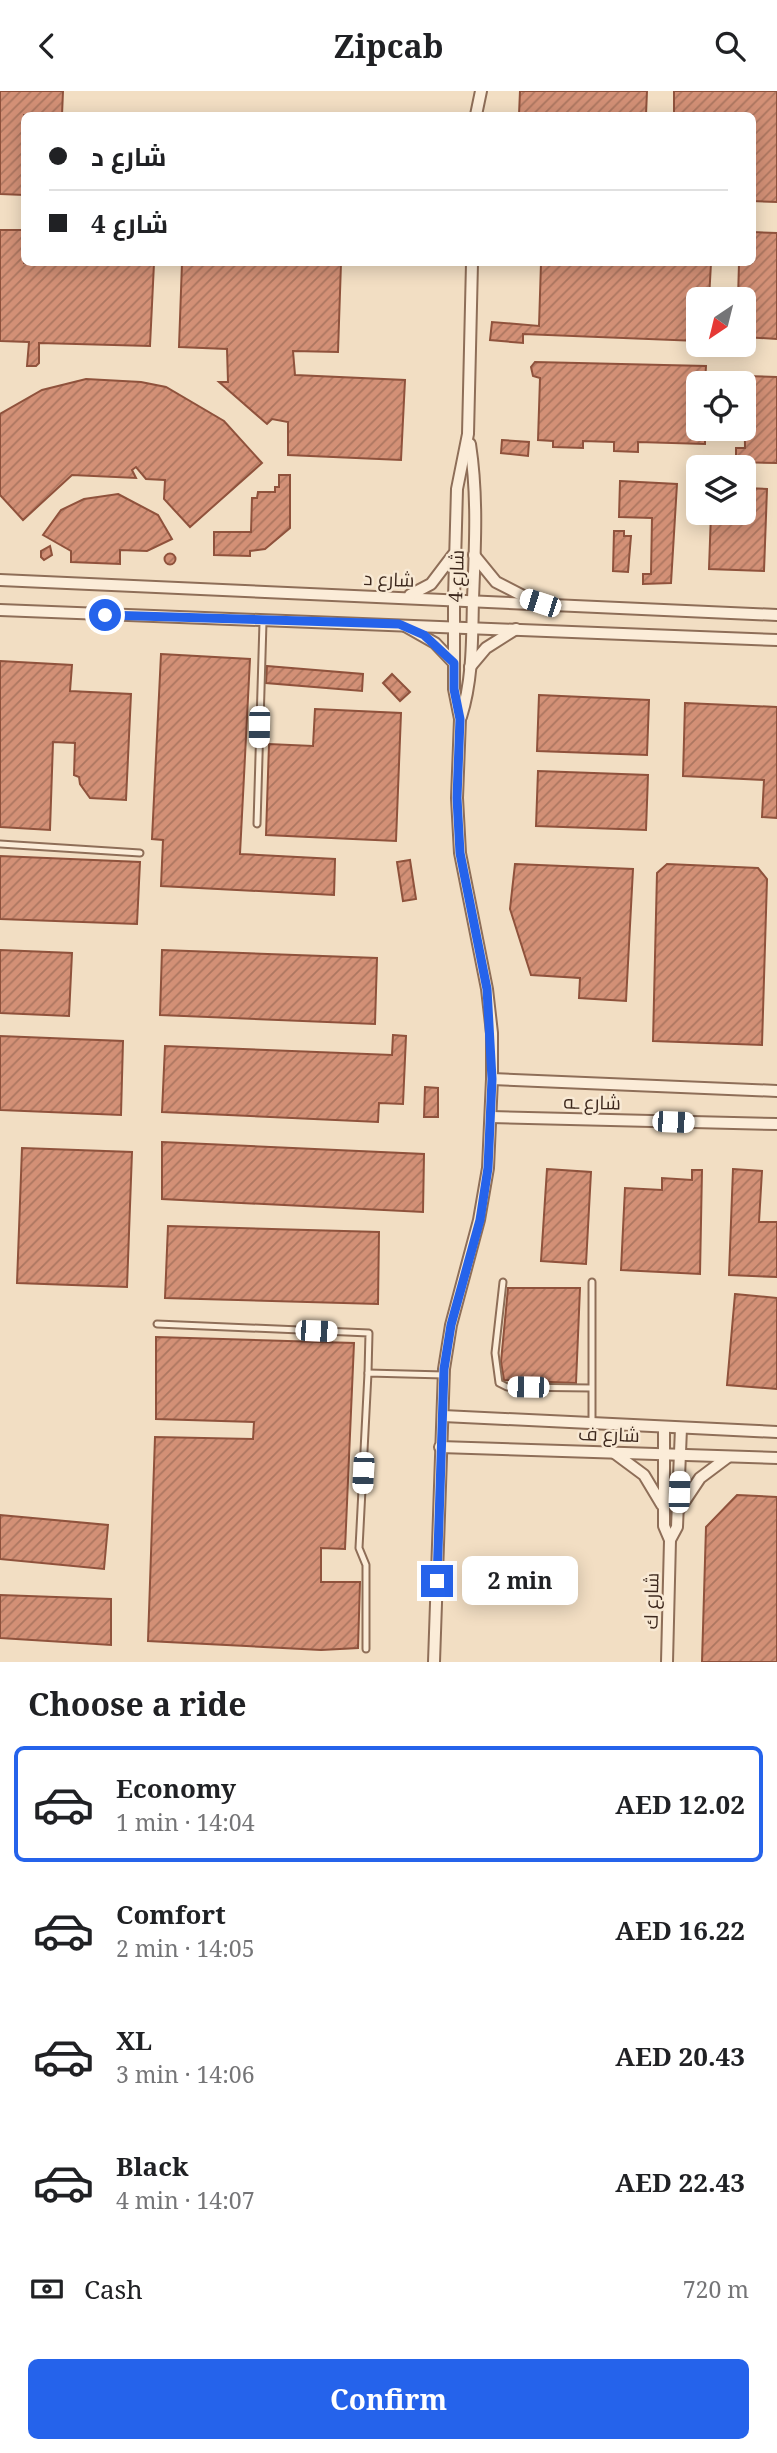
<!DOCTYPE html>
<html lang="en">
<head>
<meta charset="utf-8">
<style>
	:root { --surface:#fff; --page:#f6f6f6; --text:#202124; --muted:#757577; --line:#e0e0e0; --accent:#2563eb }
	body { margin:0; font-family:"Noto Serif",Cairo,serif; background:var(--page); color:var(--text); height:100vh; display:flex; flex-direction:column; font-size:26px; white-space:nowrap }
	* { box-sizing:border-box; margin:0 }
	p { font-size:23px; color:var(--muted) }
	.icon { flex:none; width:38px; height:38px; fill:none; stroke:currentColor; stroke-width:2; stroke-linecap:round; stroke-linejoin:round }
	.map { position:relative; height:1571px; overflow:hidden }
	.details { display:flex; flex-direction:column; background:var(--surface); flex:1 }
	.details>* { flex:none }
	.hud { position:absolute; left:21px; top:21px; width:735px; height:154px; border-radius:10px; box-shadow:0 4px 18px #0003; display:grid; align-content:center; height:154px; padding:0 28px; background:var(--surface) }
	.needle { width:46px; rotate:215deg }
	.buttons { position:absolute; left:686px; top:196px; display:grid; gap:14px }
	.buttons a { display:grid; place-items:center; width:70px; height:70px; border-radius:10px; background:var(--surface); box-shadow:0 4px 18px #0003; font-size:35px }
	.end { position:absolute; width:32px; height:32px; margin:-16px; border:9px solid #2563eb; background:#fff; box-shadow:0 0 0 4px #fff }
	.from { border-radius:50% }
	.bubble { position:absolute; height:49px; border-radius:10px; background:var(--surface); box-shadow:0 4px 18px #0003; font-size:23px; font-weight:700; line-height:49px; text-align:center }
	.car { position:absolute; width:21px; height:42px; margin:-21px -10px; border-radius:9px; box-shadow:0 0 5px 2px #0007; background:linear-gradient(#fff 24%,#345 0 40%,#fff 0 76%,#345 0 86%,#fff 0) }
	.hud b { display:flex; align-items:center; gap:24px; height:66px; font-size:26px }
	.hud b+b { border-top:2px solid var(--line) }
	.hud i { width:18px; height:18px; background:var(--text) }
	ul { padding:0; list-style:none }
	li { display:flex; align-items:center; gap:21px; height:116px; margin:0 14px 10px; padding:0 14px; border:4px solid transparent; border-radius:10px }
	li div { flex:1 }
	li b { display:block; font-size:26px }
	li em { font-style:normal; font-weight:700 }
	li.on { border-color:var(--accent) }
	li>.icon { width:63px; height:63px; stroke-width:1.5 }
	h2 { padding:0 28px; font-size:32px; line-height:84px }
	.pay { display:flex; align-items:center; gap:18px; height:77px; padding:0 28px; font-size:26px }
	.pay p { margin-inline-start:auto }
	.primary-button { display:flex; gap:14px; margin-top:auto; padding:14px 28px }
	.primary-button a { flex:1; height:80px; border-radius:10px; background:var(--accent); color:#fff; font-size:28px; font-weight:700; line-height:80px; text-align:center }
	header { display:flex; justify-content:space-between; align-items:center; height:91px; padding:0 28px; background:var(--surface); font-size:32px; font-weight:700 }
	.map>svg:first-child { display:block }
</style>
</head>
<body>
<header><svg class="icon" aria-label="back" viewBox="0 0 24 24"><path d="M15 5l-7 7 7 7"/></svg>Zipcab<svg class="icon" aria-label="search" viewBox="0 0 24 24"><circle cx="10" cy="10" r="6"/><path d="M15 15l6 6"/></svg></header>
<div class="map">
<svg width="777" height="1571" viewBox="0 0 777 1571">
	<defs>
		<pattern id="building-hatch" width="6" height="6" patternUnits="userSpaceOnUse" patternTransform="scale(1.75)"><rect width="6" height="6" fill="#d39076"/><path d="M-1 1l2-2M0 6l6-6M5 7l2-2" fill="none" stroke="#ac7660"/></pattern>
	</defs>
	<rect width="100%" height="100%" fill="#f2dec3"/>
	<g fill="url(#building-hatch)" stroke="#8f523c" stroke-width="2">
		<polygon points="0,0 63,0 62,24 24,24 24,104 0,103"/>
		<polygon points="520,0 647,0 646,24 519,24"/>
		<polygon points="674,0 777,0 777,111 752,110 752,24 674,24"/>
		<polygon points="0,139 24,139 24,172 154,172 150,255 39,252 39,272 36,275 27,275 29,251 0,250"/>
		<polygon points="752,141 777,142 777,248 744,246 744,208 738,208 739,172 752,172"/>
		<polygon points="182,172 341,172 338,261 293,260 295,284 405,289 401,369 288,364 288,331 272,328 267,333 219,291 228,291 227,258 179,256"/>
		<polygon points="541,172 711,172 709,208 698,208 698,250 523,243 523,252 490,249 492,231 539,235"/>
		<polygon points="535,271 706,275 705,292 698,292 698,338 705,338 705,353 638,351 638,361 614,360 614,351 583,350 583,357 553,356 553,350 538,349 540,287 533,285 531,276"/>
		<polygon points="744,285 777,286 777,372 736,371 736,357 745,357"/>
		<polygon points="86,288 141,291 166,296 224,330 262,372 190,436 164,408 165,389 146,388 136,376 132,379 136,387 72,384 23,429 0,404 0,323 42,299"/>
		<polygon points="502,349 529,351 528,365 501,362"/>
		<polygon points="279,384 290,384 290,437 265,458 250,460 250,465 214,464 214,441 251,441 252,407 257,407 258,401 275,401 275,396 279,396"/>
		<polygon points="620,390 677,393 671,492 643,493 643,483 651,483 652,427 619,426"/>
		<polygon points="744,397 767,398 764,480 709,478 711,422 744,422"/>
		<polygon points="118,403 158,424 172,448 147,460 120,459 120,473 71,471 71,460 43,444 61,419 84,408"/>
		<polygon points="614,440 624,440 624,445 631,445 628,481 613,480"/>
		<polygon points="50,455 52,464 44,469 41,466 41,460"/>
		<circle cx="170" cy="468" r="5.5"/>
		<polygon points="161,563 250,568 240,763 335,768 334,804 161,795 163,749 152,748"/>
		<polygon points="0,570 72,574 70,600 131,603 126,709 90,707 80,693 79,686 74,684 75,652 53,651 50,739 0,736"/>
		<polygon points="267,575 363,583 362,600 266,592"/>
		<polygon points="392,583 410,601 400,610 383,592"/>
		<polygon points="539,604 649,609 647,664 537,660"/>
		<polygon points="685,612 777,616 777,727 762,726 764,689 683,685"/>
		<polygon points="315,618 401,622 396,750 266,744 269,653 313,655"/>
		<polygon points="538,680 648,684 646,739 536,735"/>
		<polygon points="0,765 140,771 137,833 0,828"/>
		<polygon points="410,769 416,808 403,810 397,771"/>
		<polygon points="515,773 633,778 626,910 579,907 580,887 531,884 510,818"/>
		<polygon points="667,773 758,777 767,788 762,954 653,950 657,782"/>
		<polygon points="0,859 72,862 69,925 0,922"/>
		<polygon points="162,859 377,867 375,933 160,924"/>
		<polygon points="393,944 406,945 403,1013 379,1012 378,1031 162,1021 165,955 392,964"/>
		<polygon points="0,945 123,950 121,1024 0,1019"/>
		<polygon points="425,996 438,997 438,1026 424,1026"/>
		<polygon points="162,1051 424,1063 423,1121 162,1108"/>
		<polygon points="22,1057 132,1061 127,1196 17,1192"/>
		<polygon points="547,1078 591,1081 586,1173 541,1170"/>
		<polygon points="733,1078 762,1080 759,1131 777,1131 777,1186 729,1184"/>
		<polygon points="692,1079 702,1079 700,1183 621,1179 625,1097 662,1099 662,1087 692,1089"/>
		<polygon points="168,1135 379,1141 378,1213 165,1207"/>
		<polygon points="508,1197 580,1197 576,1292 504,1289 501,1271"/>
		<polygon points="735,1203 777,1207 777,1298 727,1294"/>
		<polygon points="156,1246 354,1252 345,1458 321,1457 321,1491 360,1491 358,1557 321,1559 148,1550 155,1346 253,1348 254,1331 156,1328"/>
		<polygon points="737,1404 777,1406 777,1571 702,1571 706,1436"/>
		<polygon points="0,1424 108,1434 104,1478 0,1468"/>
		<polygon points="0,1504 111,1508 111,1554 0,1547"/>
	</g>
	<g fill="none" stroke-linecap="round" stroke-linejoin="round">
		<defs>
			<g id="service">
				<polyline points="257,733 263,531"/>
				<polyline points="0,753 140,762"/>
				<polyline points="503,1191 495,1262 499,1292 507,1296 591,1297"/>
				<polyline points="157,1233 369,1242 368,1282"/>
				<polyline points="592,1333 592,1191"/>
				<polyline points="366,1558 366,1474 359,1457 368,1282 444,1284"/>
			</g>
			<g id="minor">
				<polyline points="476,24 481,0"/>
				<polyline points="474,464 496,491 531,509"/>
				<polyline points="0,489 777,524"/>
				<polyline points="410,504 431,493 453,464"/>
				<polyline points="0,519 777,549"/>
				<polyline points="405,535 435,552 454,572"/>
				<polyline points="470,576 486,557 516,538"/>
				<path d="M461,626C473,588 472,548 473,508C475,456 478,405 470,353"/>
				<polyline points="492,988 777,1000"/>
				<polyline points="491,1026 777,1033"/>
				<polyline points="443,1325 777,1341"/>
				<polyline points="664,1336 664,1435 670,1449 667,1571"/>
				<polyline points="440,1356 777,1367"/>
				<polyline points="613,1361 644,1384 662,1414"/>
				<polyline points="680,1417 700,1387 728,1366"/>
				<polyline points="670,1449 677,1436 681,1337"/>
				<polyline points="434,1571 444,1278 451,1234 479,1129 488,1077 492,988 492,942 487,898 460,762 457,707 460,628 454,598 454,508 457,398 468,343 472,172"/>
			</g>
		</defs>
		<use href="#service" stroke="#8e6e58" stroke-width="9"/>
		<use href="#minor" stroke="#8e6e58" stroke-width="14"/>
		<use href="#service" stroke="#fbecd8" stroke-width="5"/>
		<use href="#minor" stroke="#fbecd8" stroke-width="10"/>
	</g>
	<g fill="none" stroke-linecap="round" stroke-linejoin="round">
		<polyline stroke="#2563eb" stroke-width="9" points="105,524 399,533 424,544 454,572 454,598 460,628 457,707 460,762 487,898 492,988 488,1077 480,1129 451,1234 444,1278 437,1490"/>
	</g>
	<g text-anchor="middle" stroke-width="5" stroke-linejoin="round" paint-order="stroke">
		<g font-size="19" fill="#3d281d" stroke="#f8e9d4">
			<text transform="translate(456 485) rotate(-88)" y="7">شارع 4</text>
			<text transform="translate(389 488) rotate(2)" y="7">شارع د</text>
			<text transform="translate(592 1011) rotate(1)" y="7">شارع ـه</text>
			<text transform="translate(609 1343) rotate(2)" y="7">شارع ف</text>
			<text transform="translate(651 1510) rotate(-89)" y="7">شارع ك</text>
		</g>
	</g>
</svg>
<div class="buttons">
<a><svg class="needle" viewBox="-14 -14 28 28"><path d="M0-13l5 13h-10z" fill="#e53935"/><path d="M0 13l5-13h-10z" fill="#757577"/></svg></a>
<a><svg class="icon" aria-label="locate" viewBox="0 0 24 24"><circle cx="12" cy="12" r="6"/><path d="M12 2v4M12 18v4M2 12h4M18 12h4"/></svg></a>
<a><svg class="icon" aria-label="layers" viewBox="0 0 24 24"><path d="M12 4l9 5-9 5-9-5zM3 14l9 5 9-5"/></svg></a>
</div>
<i class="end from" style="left:105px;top:524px"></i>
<i class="end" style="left:437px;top:1490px"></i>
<div class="bubble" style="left:462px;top:1465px;width:116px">2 min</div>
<i class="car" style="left:540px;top:512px;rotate:288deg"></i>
<i class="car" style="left:259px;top:636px;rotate:181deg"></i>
<i class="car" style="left:673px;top:1031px;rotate:92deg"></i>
<i class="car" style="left:316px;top:1240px;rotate:92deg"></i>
<i class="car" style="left:528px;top:1296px;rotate:271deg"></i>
<i class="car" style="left:363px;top:1382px;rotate:183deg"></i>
<i class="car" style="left:679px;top:1401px;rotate:2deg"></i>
<div class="hud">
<b><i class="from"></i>شارع د</b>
<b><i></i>شارع 4</b>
</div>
</div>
<section class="details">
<h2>Choose a ride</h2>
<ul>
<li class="on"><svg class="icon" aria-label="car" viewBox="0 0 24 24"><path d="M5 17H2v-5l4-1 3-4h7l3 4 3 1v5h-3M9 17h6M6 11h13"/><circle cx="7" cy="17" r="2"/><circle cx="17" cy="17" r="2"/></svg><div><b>Economy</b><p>1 min · 14:04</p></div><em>AED 12.02</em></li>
<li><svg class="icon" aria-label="car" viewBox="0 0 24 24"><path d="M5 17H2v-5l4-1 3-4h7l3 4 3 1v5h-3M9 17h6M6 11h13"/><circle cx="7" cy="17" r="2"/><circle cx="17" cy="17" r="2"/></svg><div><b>Comfort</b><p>2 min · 14:05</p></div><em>AED 16.22</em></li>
<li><svg class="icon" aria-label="car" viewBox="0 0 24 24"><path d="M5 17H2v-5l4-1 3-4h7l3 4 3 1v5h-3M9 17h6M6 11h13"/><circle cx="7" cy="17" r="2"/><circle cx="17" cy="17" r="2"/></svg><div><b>XL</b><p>3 min · 14:06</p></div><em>AED 20.43</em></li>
<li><svg class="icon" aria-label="car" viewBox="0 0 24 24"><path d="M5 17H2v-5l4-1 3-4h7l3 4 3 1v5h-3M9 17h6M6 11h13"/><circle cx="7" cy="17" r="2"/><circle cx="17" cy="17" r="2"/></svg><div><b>Black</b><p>4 min · 14:07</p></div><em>AED 22.43</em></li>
</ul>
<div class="pay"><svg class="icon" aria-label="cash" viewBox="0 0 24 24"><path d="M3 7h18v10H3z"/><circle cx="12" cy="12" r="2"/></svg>Cash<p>720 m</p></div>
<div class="primary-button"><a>Confirm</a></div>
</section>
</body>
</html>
